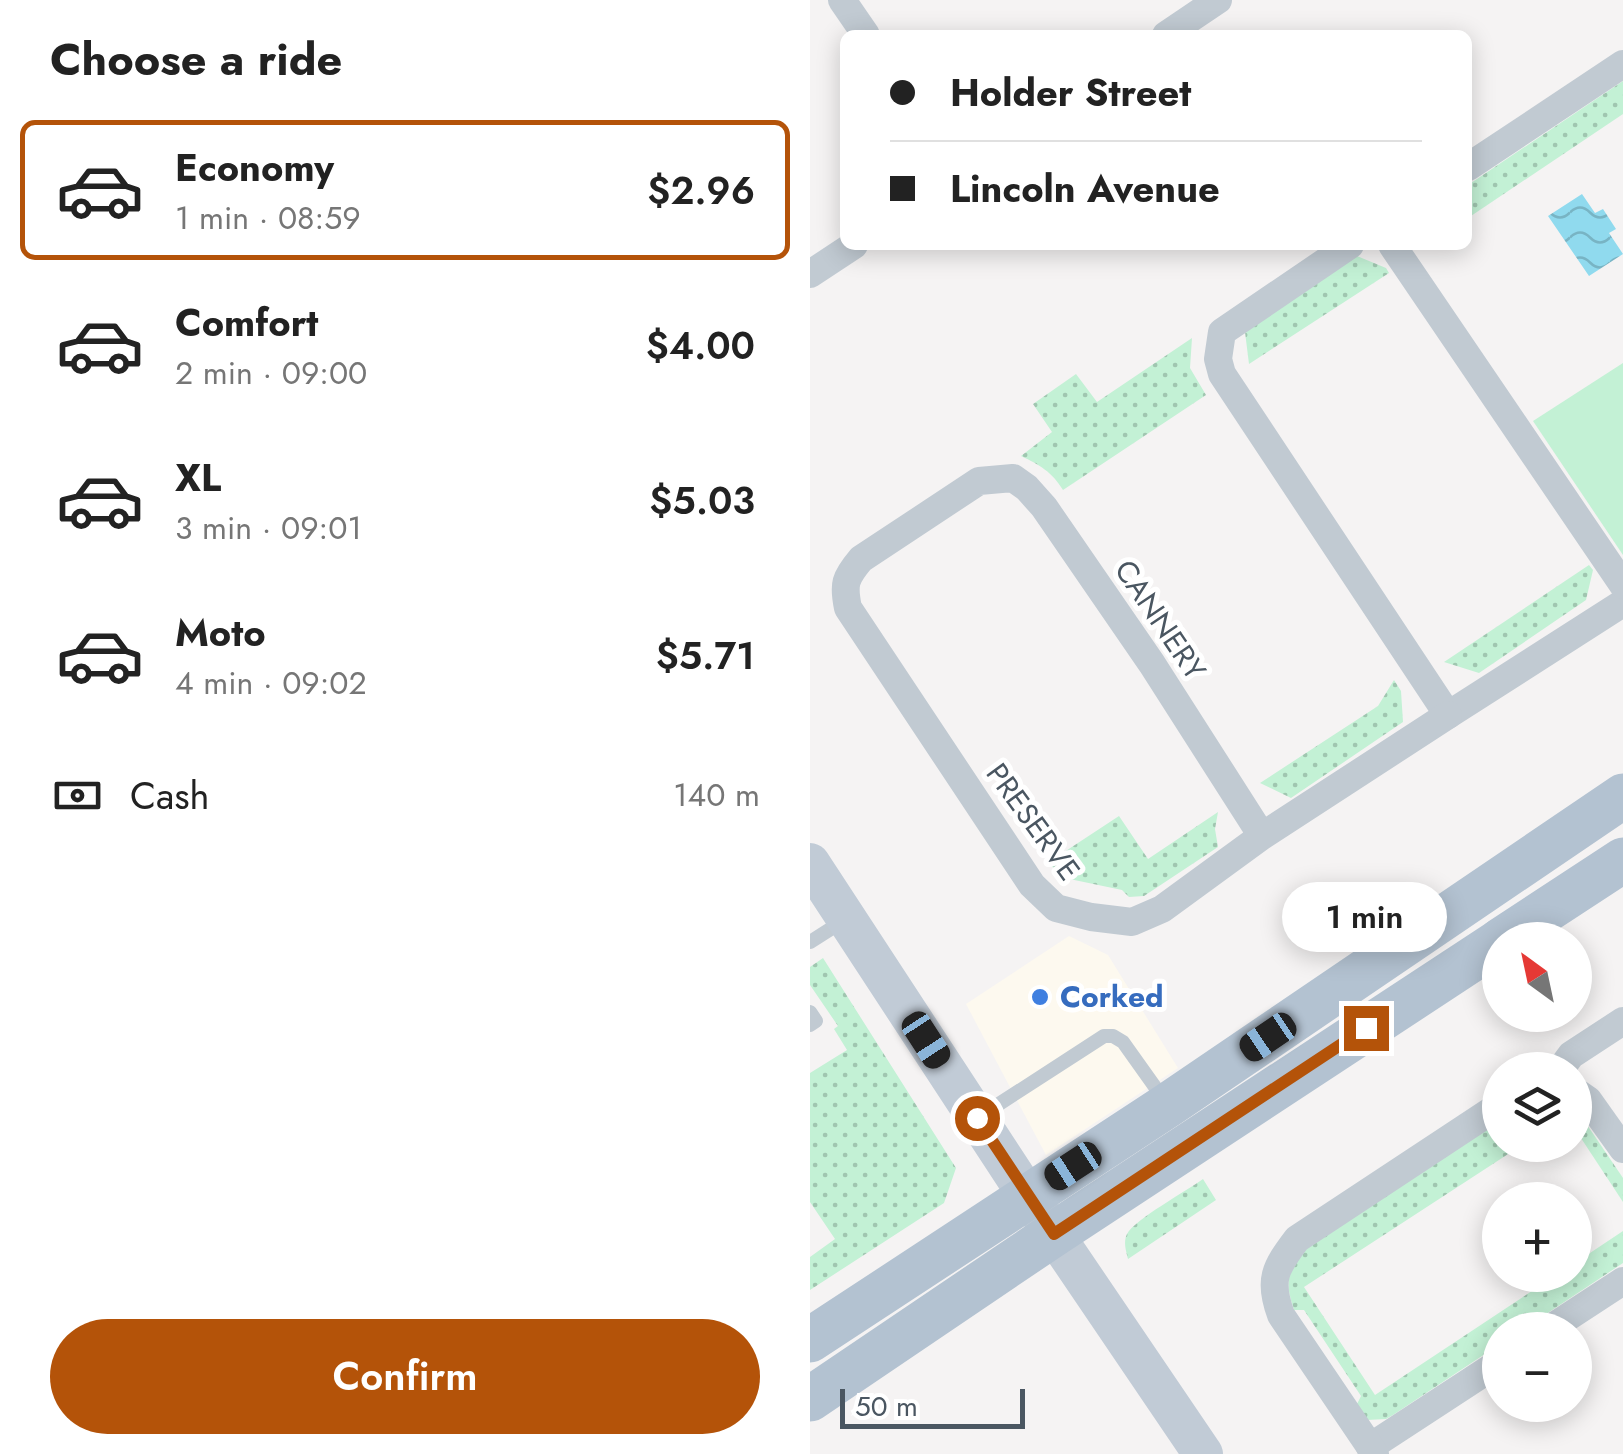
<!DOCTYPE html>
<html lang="en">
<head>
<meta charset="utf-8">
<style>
	:root { --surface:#fff; --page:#f2f2f2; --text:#222; --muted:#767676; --line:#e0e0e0; --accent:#b45309 }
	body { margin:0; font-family:Jost,sans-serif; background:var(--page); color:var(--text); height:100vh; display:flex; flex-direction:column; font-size:38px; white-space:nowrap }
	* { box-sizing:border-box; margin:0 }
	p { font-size:32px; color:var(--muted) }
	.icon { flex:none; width:55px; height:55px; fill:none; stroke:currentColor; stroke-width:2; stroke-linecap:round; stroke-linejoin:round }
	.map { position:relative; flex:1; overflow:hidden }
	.drawer { display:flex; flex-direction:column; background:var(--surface); width:810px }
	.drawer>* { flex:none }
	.guide { position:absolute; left:30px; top:30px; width:632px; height:220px; border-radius:15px; box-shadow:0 5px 25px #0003; display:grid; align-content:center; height:220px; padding:0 50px; background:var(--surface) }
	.needle { width:65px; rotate:327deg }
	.fabs { position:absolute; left:672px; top:922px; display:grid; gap:20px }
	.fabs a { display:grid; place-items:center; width:110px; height:110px; border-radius:50%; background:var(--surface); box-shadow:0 5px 25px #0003; font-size:50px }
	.scale { position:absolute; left:30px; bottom:25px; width:185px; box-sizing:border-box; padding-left:10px; border:5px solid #4a5661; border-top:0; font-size:28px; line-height:35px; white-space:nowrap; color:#4a5661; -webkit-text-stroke:8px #fff; paint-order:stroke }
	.end { position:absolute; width:45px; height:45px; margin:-22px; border:12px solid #b45309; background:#fff; box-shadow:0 0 0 5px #fff }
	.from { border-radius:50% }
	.bubble { position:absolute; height:70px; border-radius:35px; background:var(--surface); box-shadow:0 5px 25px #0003; font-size:32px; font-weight:600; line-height:70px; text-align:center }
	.car { position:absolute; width:30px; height:60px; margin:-30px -15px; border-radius:12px; box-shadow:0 0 8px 2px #0007; background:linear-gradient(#222 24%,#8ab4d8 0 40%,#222 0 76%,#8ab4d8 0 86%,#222 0) }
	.guide b { display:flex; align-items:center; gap:35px; height:95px; font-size:38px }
	.guide b+b { border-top:2px solid var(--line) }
	.guide i { width:25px; height:25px; background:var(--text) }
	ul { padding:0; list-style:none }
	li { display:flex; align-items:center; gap:30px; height:140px; margin:0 20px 15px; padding:0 30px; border:5px solid transparent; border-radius:15px }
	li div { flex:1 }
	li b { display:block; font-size:38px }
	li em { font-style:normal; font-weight:600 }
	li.current { border-color:var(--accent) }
	li>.icon { width:90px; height:90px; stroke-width:1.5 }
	h2 { padding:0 50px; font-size:45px; line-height:120px }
	.pay { display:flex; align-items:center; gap:25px; height:110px; padding:0 50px; font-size:38px }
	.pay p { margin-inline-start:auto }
	.primary-button { display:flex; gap:20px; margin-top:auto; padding:20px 50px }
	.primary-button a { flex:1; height:115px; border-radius:60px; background:var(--accent); color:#fff; font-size:40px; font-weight:600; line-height:115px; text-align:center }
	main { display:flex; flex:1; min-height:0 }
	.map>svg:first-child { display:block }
</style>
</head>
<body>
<main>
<section class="drawer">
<h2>Choose a ride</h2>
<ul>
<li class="current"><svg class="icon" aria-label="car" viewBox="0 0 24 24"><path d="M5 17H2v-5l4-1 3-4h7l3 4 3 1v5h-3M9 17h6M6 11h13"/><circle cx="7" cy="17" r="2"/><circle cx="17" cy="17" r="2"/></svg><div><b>Economy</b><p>1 min · 08:59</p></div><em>$2.96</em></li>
<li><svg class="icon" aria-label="car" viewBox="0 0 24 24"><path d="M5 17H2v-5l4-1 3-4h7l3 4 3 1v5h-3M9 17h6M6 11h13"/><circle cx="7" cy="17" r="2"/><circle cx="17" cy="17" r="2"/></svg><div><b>Comfort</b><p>2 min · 09:00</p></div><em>$4.00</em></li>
<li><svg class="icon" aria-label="car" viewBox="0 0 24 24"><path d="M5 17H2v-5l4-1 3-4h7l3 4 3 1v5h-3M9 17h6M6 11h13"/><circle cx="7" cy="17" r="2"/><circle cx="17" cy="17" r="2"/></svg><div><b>XL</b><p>3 min · 09:01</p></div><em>$5.03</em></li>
<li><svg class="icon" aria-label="car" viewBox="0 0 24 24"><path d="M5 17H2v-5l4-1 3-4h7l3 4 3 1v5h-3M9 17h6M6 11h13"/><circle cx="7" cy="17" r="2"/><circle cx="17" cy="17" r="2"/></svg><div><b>Moto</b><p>4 min · 09:02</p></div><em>$5.71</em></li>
</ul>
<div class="pay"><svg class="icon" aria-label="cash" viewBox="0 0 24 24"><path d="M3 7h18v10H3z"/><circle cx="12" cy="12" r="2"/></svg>Cash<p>140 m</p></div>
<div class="primary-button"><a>Confirm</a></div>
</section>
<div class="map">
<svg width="813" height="1454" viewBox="0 0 813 1454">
	<defs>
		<pattern id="grass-dots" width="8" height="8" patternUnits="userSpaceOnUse" patternTransform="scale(2.5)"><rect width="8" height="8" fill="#c3f1d5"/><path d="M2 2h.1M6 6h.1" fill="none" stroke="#a0c6b0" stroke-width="1.8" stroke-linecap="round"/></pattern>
		<pattern id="water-waves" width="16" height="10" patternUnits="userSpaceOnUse" patternTransform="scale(2.5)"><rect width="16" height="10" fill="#90daee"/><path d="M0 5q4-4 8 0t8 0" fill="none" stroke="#78b4c4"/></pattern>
	</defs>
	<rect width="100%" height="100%" fill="#f5f3f3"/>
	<polygon fill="#fdf9ef" points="259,936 298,955 368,1068 236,1155 156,1004"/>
	<g fill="url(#grass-dots)">
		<polygon points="813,81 813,114 658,218 658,185"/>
		<polygon points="547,256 576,268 579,273 439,364 435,332"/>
		<path d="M382,338L380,368L396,395L253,490C242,472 230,465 211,456L242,432L223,404L266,374L287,402Z"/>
		<polygon points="779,565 783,570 776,600 669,673 634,662"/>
		<polygon points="584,680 591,691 593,722 481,798 450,783 568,706"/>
		<polygon points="408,812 405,829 408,847 334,896 319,897 312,890 250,877 239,862 309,816 338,859"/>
		<polygon points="13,958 146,1168 134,1203 0,1290 0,1257 25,1239 0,1202 0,1073 37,1050 24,1029 28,1026 0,985 0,967"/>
		<polygon points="765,1107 813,1178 813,1202 765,1129"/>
		<path d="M690,1120V1145H712L494,1287L565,1395L746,1275H765V1263L813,1231V1263L712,1330H690V1344L583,1415L576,1419L557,1420L546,1406L551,1396L494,1310H484C475,1282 476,1272 495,1249Z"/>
		<path d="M393,1179L406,1200L318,1259C316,1251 313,1242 317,1234C324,1220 378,1190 393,1179Z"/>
	</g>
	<polygon fill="#c3f1d5" points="813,363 813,555 723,421"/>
	<polygon fill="url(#water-waves)" points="772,194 785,213 793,209 806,229 799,233 813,254 779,276 738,216"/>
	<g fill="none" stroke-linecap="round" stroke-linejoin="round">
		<g stroke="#c1cad2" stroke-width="14">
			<polyline points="0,942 33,921"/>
			<polyline points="0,1012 6,1021 0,1025"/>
			<polyline points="172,1115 294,1036 303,1036 313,1042 355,1101"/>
		</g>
		<g stroke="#c1cad2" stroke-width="28">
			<polyline points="32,0 56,35"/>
			<polyline points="356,35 408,0"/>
			<polyline points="658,167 813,64"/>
			<polyline points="540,245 412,332 408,359 412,374 638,715 813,603"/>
			<polyline points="582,245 813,585"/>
			<polyline points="0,274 44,245"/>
			<path d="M452,836L342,664L234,507L217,488L203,478L169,481L51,559C35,578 33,584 38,608L222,885L246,908L281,917L322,922L352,909L452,836L638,715"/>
			<polyline points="750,1070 761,1055 813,1021"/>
			<polyline points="765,1091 778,1100 813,1149"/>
			<polyline points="738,1330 813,1281"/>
			<polyline points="560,1447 690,1362"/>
			<path d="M565,1454L471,1315C458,1280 465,1268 487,1239L690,1105"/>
		</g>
		<polyline stroke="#c1cbd6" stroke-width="40" points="0,863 218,1196 393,1454"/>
		<g stroke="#b3c2d1" stroke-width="45">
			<polyline points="691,940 813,860"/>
			<polyline points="0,1340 358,1105 813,796"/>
			<polyline points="0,1399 244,1234 690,941"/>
		</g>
	</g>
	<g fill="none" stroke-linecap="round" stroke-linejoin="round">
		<polyline stroke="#b45309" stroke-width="12" points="167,1118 244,1234 556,1028"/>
	</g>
	<circle fill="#3f7fe0" stroke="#fff" stroke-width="4" cx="230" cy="997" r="10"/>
	<g text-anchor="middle" stroke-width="10" stroke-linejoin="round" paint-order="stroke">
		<g font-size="30" fill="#4a5661" stroke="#fff">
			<text transform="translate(350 620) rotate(56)" y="10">CANNERY</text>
			<text transform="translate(223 822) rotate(54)" y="10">PRESERVE</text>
		</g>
		<g font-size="30" font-weight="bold" fill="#366cbe" stroke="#fff" text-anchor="start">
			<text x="250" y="1007">Corked</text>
		</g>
	</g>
</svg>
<div class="fabs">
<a><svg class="needle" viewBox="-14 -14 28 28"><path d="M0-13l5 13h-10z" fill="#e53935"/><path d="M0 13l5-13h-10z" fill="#767676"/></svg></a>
<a><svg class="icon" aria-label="layers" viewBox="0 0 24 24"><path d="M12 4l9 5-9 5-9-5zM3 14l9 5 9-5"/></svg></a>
<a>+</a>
<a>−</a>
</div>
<div class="scale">50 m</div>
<i class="end from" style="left:167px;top:1118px"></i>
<i class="end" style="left:556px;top:1028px"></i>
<div class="bubble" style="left:472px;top:882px;width:165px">1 min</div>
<i class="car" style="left:458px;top:1037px;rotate:236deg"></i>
<i class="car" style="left:116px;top:1040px;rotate:147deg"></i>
<i class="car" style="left:263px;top:1166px;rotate:237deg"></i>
<div class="guide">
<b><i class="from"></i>Holder Street</b>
<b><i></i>Lincoln Avenue</b>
</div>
</div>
</main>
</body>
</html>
